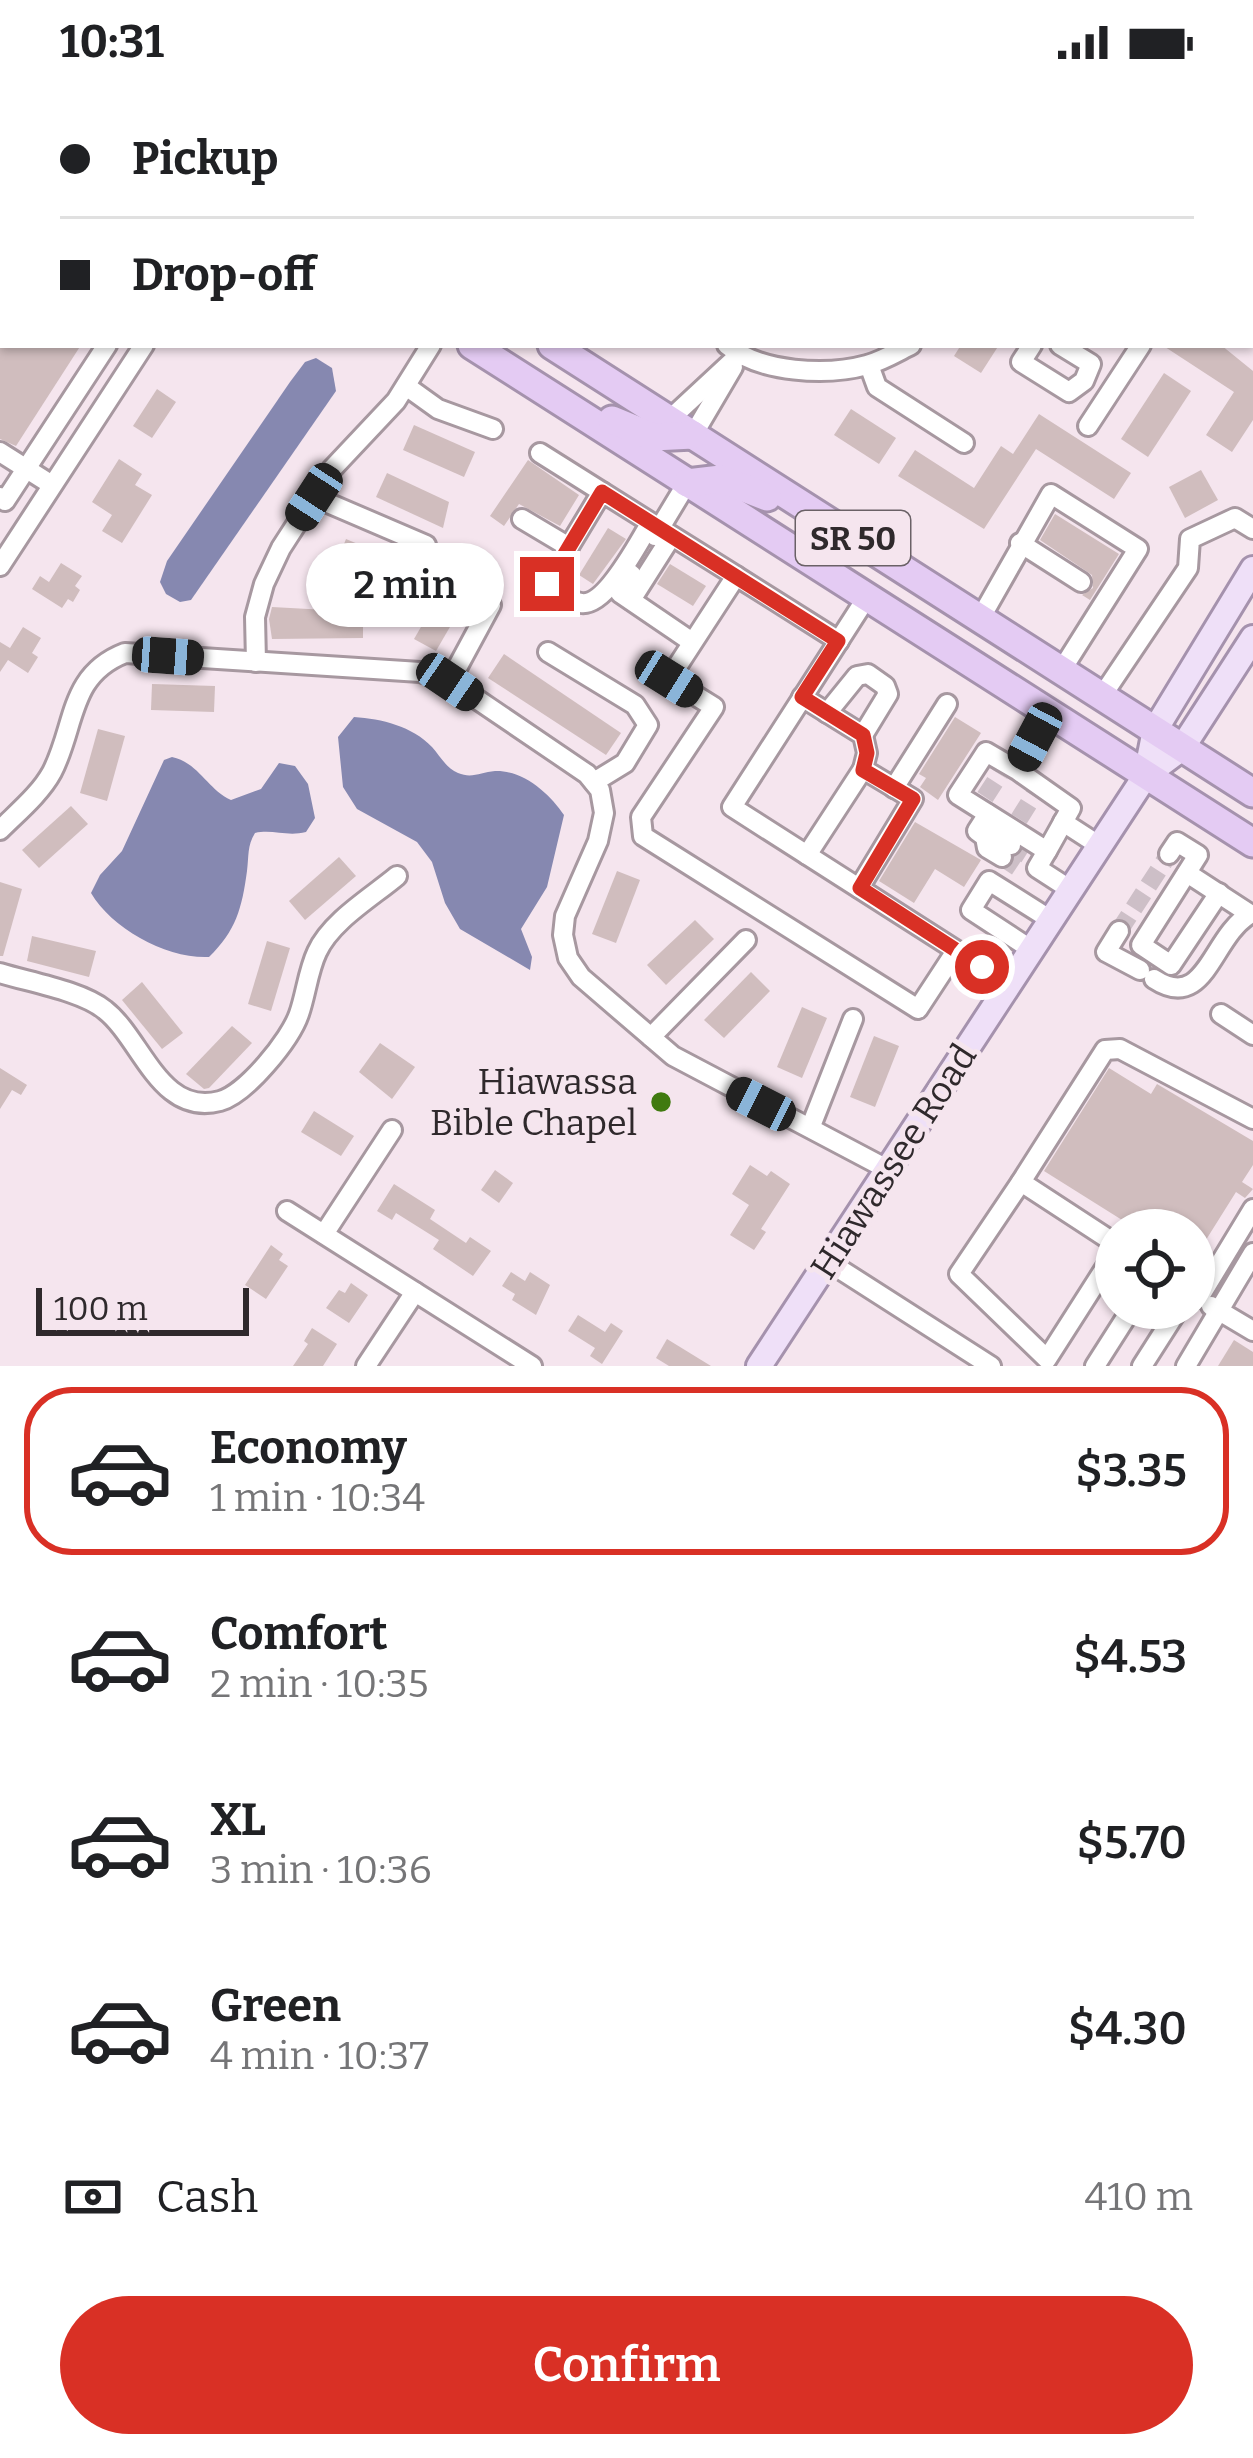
<!DOCTYPE html>
<html lang="en">
<head>
<meta charset="utf-8">
<style>
	:root { --surface:#fff; --page:#f6f6f6; --text:#202124; --muted:#757577; --line:#e0e0e0; --accent:#d93025 }
	body { margin:0; font-family:Bitter,serif; background:var(--page); color:var(--text); height:100vh; display:flex; flex-direction:column; font-size:45px; white-space:nowrap }
	* { box-sizing:border-box; margin:0 }
	p { font-size:39px; color:var(--muted) }
	.icon { flex:none; width:66px; height:66px; fill:none; stroke:currentColor; stroke-width:2; stroke-linecap:round; stroke-linejoin:round }
	.map { position:relative; height:1282px; overflow:hidden }
	.side { display:flex; flex-direction:column; background:var(--surface); flex:1 }
	.side>* { flex:none }
	.banner { position:absolute; left:0px; top:0px; width:1254px; height:264px; box-shadow:0 3px 9px #0004; display:grid; align-content:center; height:264px; padding:0 60px; background:var(--surface) }
	.fabs { position:absolute; left:1095px; top:1125px; display:grid; gap:24px }
	.fabs a { display:grid; place-items:center; width:120px; height:120px; border-radius:50%; background:var(--surface); box-shadow:0 3px 9px #0004; font-size:60px }
	.scale { position:absolute; left:36px; bottom:30px; width:213px; box-sizing:border-box; padding-left:12px; border:6px solid #2f292c; border-top:0; font-size:33px; line-height:42px; white-space:nowrap; color:#2f292c; -webkit-text-stroke:9px #f5e5ee; paint-order:stroke }
	.end { position:absolute; width:54px; height:54px; margin:-27px; border:15px solid #d93025; background:#fff; box-shadow:0 0 0 6px #fff }
	.from { border-radius:50% }
	.bubble { position:absolute; height:84px; border-radius:42px; background:var(--surface); box-shadow:0 3px 9px #0004; font-size:39px; font-weight:600; line-height:84px; text-align:center }
	.car { position:absolute; width:36px; height:72px; margin:-36px -18px; border-radius:15px; box-shadow:0 0 9px 3px #0007; background:linear-gradient(#222 24%,#8ab4d8 0 40%,#222 0 76%,#8ab4d8 0 86%,#222 0) }
	.banner b { display:flex; align-items:center; gap:42px; height:114px; font-size:45px }
	.banner b+b { border-top:3px solid var(--line) }
	.banner i { width:30px; height:30px; background:var(--text) }
	ul { padding:21px 0 0; list-style:none }
	li { display:flex; align-items:center; gap:36px; height:168px; margin:0 24px 18px; padding:0 36px; border:6px solid transparent; border-radius:48px }
	li div { flex:1 }
	li b { display:block; font-size:45px }
	li em { font-style:normal; font-weight:600 }
	li.on { border-color:var(--accent) }
	li>.icon { width:108px; height:108px; stroke-width:1.5 }
	.pay { display:flex; align-items:center; gap:30px; height:132px; padding:0 60px; font-size:45px }
	.pay p { margin-inline-start:auto }
	.button { display:flex; gap:24px; margin-top:auto; padding:24px 60px }
	.button a { flex:1; height:138px; border-radius:72px; background:var(--accent); color:#fff; font-size:48px; font-weight:600; line-height:138px; text-align:center }
	.status { display:flex; justify-content:space-between; align-items:center; height:84px; padding:0 60px; background:var(--surface); direction:ltr }
	.status svg { height:33px; fill:currentColor }
	.map>svg:first-child { display:block }
</style>
</head>
<body>
<div class="status"><b>10:31</b><svg viewBox="0 0 49 12"><path d="M0 12V9h3v3zM5 12V6h3v6zM10 12V3h3v9zM15 12V0h3v12zM26 1h20v11H26zM47 4h2v5h-2z"/></svg></div>
<div class="map">
<svg width="1253" height="1282" viewBox="0 0 1253 1282">
	<rect width="100%" height="100%" fill="#f5e5ee"/>
	<g fill="#8688b0">
		<polygon points="316,274 332,284 336,307 191,516 180,518 166,510 160,498 167,477 290,298 305,278"/>
		<path d="M354,633C382,635 412,642 432,663C440,672 447,685 458,689C472,695 481,688 495,687C524,686 550,710 564,731L547,803L521,845L532,873L530,886L460,845L445,819L432,778L417,758L357,725L343,703L338,653Z"/>
		<path d="M172,673C199,679 207,705 231,716L261,705L279,679L295,682L308,700L315,734L306,748C287,753 273,745 255,749C247,762 249,772 247,787C242,824 236,847 209,873C167,875 112,845 91,809L100,791L122,767L164,676Z"/>
	</g>
	<g fill="#d0bdbe">
		<polygon points="0,261 81,261 16,362 0,355"/>
		<polygon points="961,261 999,261 981,289 954,272"/>
		<polygon points="1162,261 1221,261 1253,287 1253,336 1232,368 1206,351 1234,308"/>
		<polygon points="1164,289 1191,307 1148,373 1121,355"/>
		<polygon points="157,305 176,318 152,354 133,342"/>
		<polygon points="851,325 896,354 879,380 834,351"/>
		<polygon points="1039,330 1131,389 1114,415 1036,365 984,445 898,392 915,366 974,404 1001,362 1013,370"/>
		<polygon points="414,341 475,368 464,393 403,366"/>
		<polygon points="119,375 142,390 135,401 152,411 122,459 102,447 112,431 92,418"/>
		<polygon points="528,376 579,411 560,442 519,420 504,442 490,432"/>
		<polygon points="1201,386 1218,416 1185,434 1169,403"/>
		<polygon points="387,389 449,418 443,444 376,413"/>
		<polygon points="1055,430 1119,470 1090,516 1082,511 1093,504 1092,491 1040,456"/>
		<polygon points="608,444 626,455 593,500 579,491"/>
		<polygon points="346,455 408,481 398,506 336,480"/>
		<polygon points="61,479 82,492 75,502 80,506 73,518 68,515 62,524 32,505 40,492 49,498"/>
		<polygon points="670,480 706,502 693,522 657,500"/>
		<polygon points="447,498 469,510 436,567 414,555"/>
		<polygon points="272,523 363,528 363,554 272,555 269,535"/>
		<polygon points="23,543 41,554 32,569 38,573 28,589 8,576 0,588 0,558 10,564"/>
		<polygon points="504,570 621,649 606,671 488,594"/>
		<polygon points="152,600 215,602 214,628 151,626"/>
		<polygon points="955,633 981,649 938,716 920,703 926,694 919,690"/>
		<polygon points="98,645 125,652 107,717 80,709"/>
		<polygon points="71,722 88,740 39,784 22,766"/>
		<polygon points="915,738 981,776 964,803 935,785 914,819 879,797"/>
		<polygon points="339,773 356,792 305,836 289,817"/>
		<polygon points="617,787 640,796 616,859 592,850"/>
		<polygon points="0,798 22,805 3,872 0,872"/>
		<polygon points="695,836 714,855 666,901 647,881"/>
		<polygon points="32,852 96,867 89,893 27,877"/>
		<polygon points="267,857 290,864 271,927 248,920"/>
		<polygon points="751,888 770,907 724,954 704,936"/>
		<polygon points="142,898 183,949 162,965 122,916"/>
		<polygon points="802,923 827,934 802,994 777,983"/>
		<polygon points="232,942 252,959 209,1004 204,1005 186,990"/>
		<polygon points="874,952 899,962 875,1023 850,1013"/>
		<polygon points="380,959 415,983 392,1015 359,988"/>
		<polygon points="0,984 27,1001 21,1011 12,1006 0,1025"/>
		<polygon points="1109,984 1151,1010 1157,1000 1253,1057 1253,1081 1242,1098 1253,1105 1245,1114 1236,1108 1194,1175 1194,1146 1138,1146 1044,1087"/>
		<polygon points="314,1027 354,1052 341,1072 301,1048"/>
		<polygon points="750,1081 767,1092 771,1087 790,1100 761,1145 766,1148 754,1166 730,1151 749,1121 732,1110"/>
		<polygon points="495,1086 513,1099 499,1119 481,1106"/>
		<polygon points="394,1100 435,1126 430,1135 466,1159 470,1153 491,1167 473,1192 433,1165 439,1156 396,1129 392,1136 377,1127"/>
		<polygon points="271,1161 283,1170 279,1176 288,1182 266,1215 245,1201"/>
		<polygon points="511,1188 525,1197 530,1188 550,1201 536,1231 512,1216 515,1210 502,1202"/>
		<polygon points="351,1199 368,1211 349,1239 326,1224 339,1206 345,1209"/>
		<polygon points="578,1231 605,1248 611,1239 623,1247 602,1280 590,1272 595,1264 568,1247"/>
		<polygon points="312,1244 337,1260 323,1282 293,1282 308,1260 304,1257"/>
		<polygon points="667,1255 711,1282 669,1282 656,1274"/>
		<polygon points="1234,1256 1253,1268 1253,1282 1218,1282"/>
	</g>
	<g fill="none" stroke-linecap="round" stroke-linejoin="round">
		<g stroke="#cdbfc7" stroke-width="18" stroke-dasharray="18 9" stroke-linecap="butt">
			<polyline points="985,713 1000,690"/>
			<polyline points="1019,735 1034,711"/>
			<polyline points="1011,761 1027,771"/>
			<polyline points="1002,773 1020,785"/>
			<polyline points="1119,847 1169,770"/>
		</g>
		<defs>
			<g id="minor">
				<polyline points="864,0 870,3"/>
				<polyline points="312,3 314,0"/>
				<polyline points="607,3 609,0"/>
				<polyline points="738,3 743,0"/>
				<polyline points="0,17 3,19"/>
				<polyline points="0,84 3,79"/>
				<polyline points="1251,239 1253,240"/>
				<path d="M727,261C760,289 827,292 867,281C882,277 897,268 911,261"/>
				<polyline points="1032,261 1021,278 1069,308 1084,297 1091,280 1060,261"/>
				<polyline points="869,281 877,303 964,359"/>
				<polyline points="406,302 438,325 493,345"/>
				<polyline points="669,336 739,271"/>
				<polyline points="1088,342 1141,261"/>
				<polyline points="693,351 733,283"/>
				<polyline points="0,368 52,401"/>
				<polyline points="540,369 602,408"/>
				<polyline points="0,413 5,417 107,261"/>
				<polyline points="314,413 426,461"/>
				<polyline points="522,435 569,463"/>
				<path d="M650,440C638,459 606,523 581,519C569,517 556,506 547,499L602,408L736,492L669,595L714,623L641,733L643,752L918,925L956,867"/>
				<polyline points="655,452 687,399"/>
				<polyline points="1020,459 1081,498"/>
				<polyline points="0,482 144,261"/>
				<polyline points="631,490 620,509 692,558"/>
				<polyline points="736,492 839,557"/>
				<polyline points="867,513 732,723 1009,900"/>
				<polyline points="631,516 671,453"/>
				<polyline points="980,535 1051,410 1138,465 1061,587"/>
				<polyline points="548,568 635,621 648,641 625,679 594,698"/>
				<polyline points="256,578 255,533 264,500 281,464 332,385 396,317 431,261"/>
				<polyline points="450,597 491,521"/>
				<polyline points="1102,612 1188,484 1190,455 1235,434 1253,445"/>
				<polyline points="802,613 863,651 867,669 863,685 913,715 859,804"/>
				<polyline points="827,629 857,592 868,590 885,602 888,610 863,651"/>
				<polyline points="1017,686 986,668 958,711 1047,767 1071,724 1017,686 1048,629"/>
				<polyline points="894,704 947,620"/>
				<polyline points="988,730 977,747 985,753 987,764 1002,773"/>
				<polyline points="1063,738 1100,762"/>
				<path d="M0,746C18,728 40,710 52,688C76,642 68,591 125,569L420,588L450,597L587,690L600,706L604,729L598,757L565,832L563,851L568,874L581,893L673,972L887,1085"/>
				<polyline points="985,753 993,749 1011,761"/>
				<polyline points="1047,767 1037,784 1071,806"/>
				<polyline points="1169,770 1177,758 1198,771 1141,861 1171,881 1219,809"/>
				<polyline points="807,771 863,685"/>
				<polyline points="1119,847 1106,868 1140,886"/>
				<polyline points="1032,866 971,826 989,797 1051,836"/>
				<path d="M0,889C29,898 82,907 105,926C142,955 160,1033 220,1017C246,1010 290,956 299,930C306,910 308,887 317,868C331,837 372,813 397,792"/>
				<path d="M1154,895C1206,929 1211,853 1250,830L1187,789"/>
				<polyline points="1221,930 1253,951"/>
				<polyline points="651,953 746,856"/>
				<polyline points="811,1042 853,935"/>
				<polyline points="1021,1098 959,1190 1047,1275 1116,1167"/>
				<polyline points="287,1127 532,1282"/>
				<polyline points="324,1150 392,1046"/>
				<polyline points="1116,1160 1021,1098 1105,966 1120,965 1253,1035"/>
				<polyline points="827,1177 991,1282"/>
				<polyline points="1199,1214 1253,1125"/>
				<polyline points="1211,1222 1253,1247"/>
				<polyline points="366,1282 415,1208"/>
				<polyline points="1095,1282 1132,1224"/>
				<polyline points="1142,1282 1179,1224"/>
				<polyline points="1186,1282 1253,1169"/>
			</g>
			<g id="major">
				<polyline points="1146,691 1155,646 1253,485"/>
				<polyline points="759,1282 1146,691 1182,664 1253,554"/>
			</g>
			<g id="highway">
				<polyline points="64,0 68,3"/>
				<polyline points="144,0 149,3"/>
				<polyline points="472,261 1253,759"/>
				<polyline points="552,261 1253,709"/>
				<polyline points="612,336 653,353 693,351"/>
				<polyline points="687,399 721,395 767,413"/>
			</g>
		</defs>
		<use href="#minor" stroke="#a798a0" stroke-width="24"/>
		<use href="#major" stroke="#a592ad" stroke-width="30"/>
		<use href="#highway" stroke="#a592ad" stroke-width="33"/>
		<use href="#minor" stroke="#fff" stroke-width="18"/>
		<use href="#major" stroke="#efe0f8" stroke-width="24"/>
		<use href="#highway" stroke="#e4cbf3" stroke-width="27"/>
	</g>
	<g fill="none" stroke-linecap="round" stroke-linejoin="round">
		<polyline stroke="#d93025" stroke-width="15" points="547,500 602,408 838,557 802,613 863,651 867,669 863,686 913,715 860,804 982,883"/>
	</g>
	<circle fill="#407a10" stroke="#f5e5ee" stroke-width="4.5" cx="661" cy="1018" r="12"/>
	<g text-anchor="middle" stroke-width="10" stroke-linejoin="round" paint-order="stroke">
		<rect fill="#f5e5ee" stroke="#6a6166" stroke-width="3" x="796" y="427" width="114" height="54" rx="9"/>
		<g font-size="33" font-weight="bold" fill="#2f292c">
			<text x="853" y="466">SR 50</text>
		</g>
		<g font-size="36" fill="#2f292c" stroke="#f5e5ee" text-anchor="end">
			<text x="637" y="1010">Hiawassa<tspan x="637" dy="41">Bible Chapel</tspan></text>
		</g>
		<g font-size="36" fill="#2f292c" stroke="#f5e5ee">
			<text transform="translate(893 1077) rotate(-57)" y="13">Hiawassee Road</text>
		</g>
	</g>
</svg>
<div class="fabs">
<a><svg class="icon" aria-label="locate" viewBox="0 0 24 24"><circle cx="12" cy="12" r="6"/><path d="M12 2v4M12 18v4M2 12h4M18 12h4"/></svg></a>
</div>
<div class="scale">100 m</div>
<i class="end from" style="left:982px;top:883px"></i>
<i class="end" style="left:547px;top:500px"></i>
<div class="bubble" style="left:306px;top:459px;width:198px">2 min</div>
<i class="car" style="left:314px;top:413px;rotate:213deg"></i>
<i class="car" style="left:168px;top:572px;rotate:94deg"></i>
<i class="car" style="left:669px;top:595px;rotate:122deg"></i>
<i class="car" style="left:450px;top:598px;rotate:124deg"></i>
<i class="car" style="left:1035px;top:653px;rotate:208deg"></i>
<i class="car" style="left:761px;top:1020px;rotate:297deg"></i>
<div class="banner">
<b><i class="from"></i>Pickup</b>
<b><i></i>Drop-off</b>
</div>
</div>
<section class="side">
<ul>
<li class="on"><svg class="icon" aria-label="car" viewBox="0 0 24 24"><path d="M5 17H2v-5l4-1 3-4h7l3 4 3 1v5h-3M9 17h6M6 11h13"/><circle cx="7" cy="17" r="2"/><circle cx="17" cy="17" r="2"/></svg><div><b>Economy</b><p>1 min · 10:34</p></div><em>$3.35</em></li>
<li><svg class="icon" aria-label="car" viewBox="0 0 24 24"><path d="M5 17H2v-5l4-1 3-4h7l3 4 3 1v5h-3M9 17h6M6 11h13"/><circle cx="7" cy="17" r="2"/><circle cx="17" cy="17" r="2"/></svg><div><b>Comfort</b><p>2 min · 10:35</p></div><em>$4.53</em></li>
<li><svg class="icon" aria-label="car" viewBox="0 0 24 24"><path d="M5 17H2v-5l4-1 3-4h7l3 4 3 1v5h-3M9 17h6M6 11h13"/><circle cx="7" cy="17" r="2"/><circle cx="17" cy="17" r="2"/></svg><div><b>XL</b><p>3 min · 10:36</p></div><em>$5.70</em></li>
<li><svg class="icon" aria-label="car" viewBox="0 0 24 24"><path d="M5 17H2v-5l4-1 3-4h7l3 4 3 1v5h-3M9 17h6M6 11h13"/><circle cx="7" cy="17" r="2"/><circle cx="17" cy="17" r="2"/></svg><div><b>Green</b><p>4 min · 10:37</p></div><em>$4.30</em></li>
</ul>
<div class="pay"><svg class="icon" aria-label="cash" viewBox="0 0 24 24"><path d="M3 7h18v10H3z"/><circle cx="12" cy="12" r="2"/></svg>Cash<p>410 m</p></div>
<div class="button"><a>Confirm</a></div>
</section>
</body>
</html>
